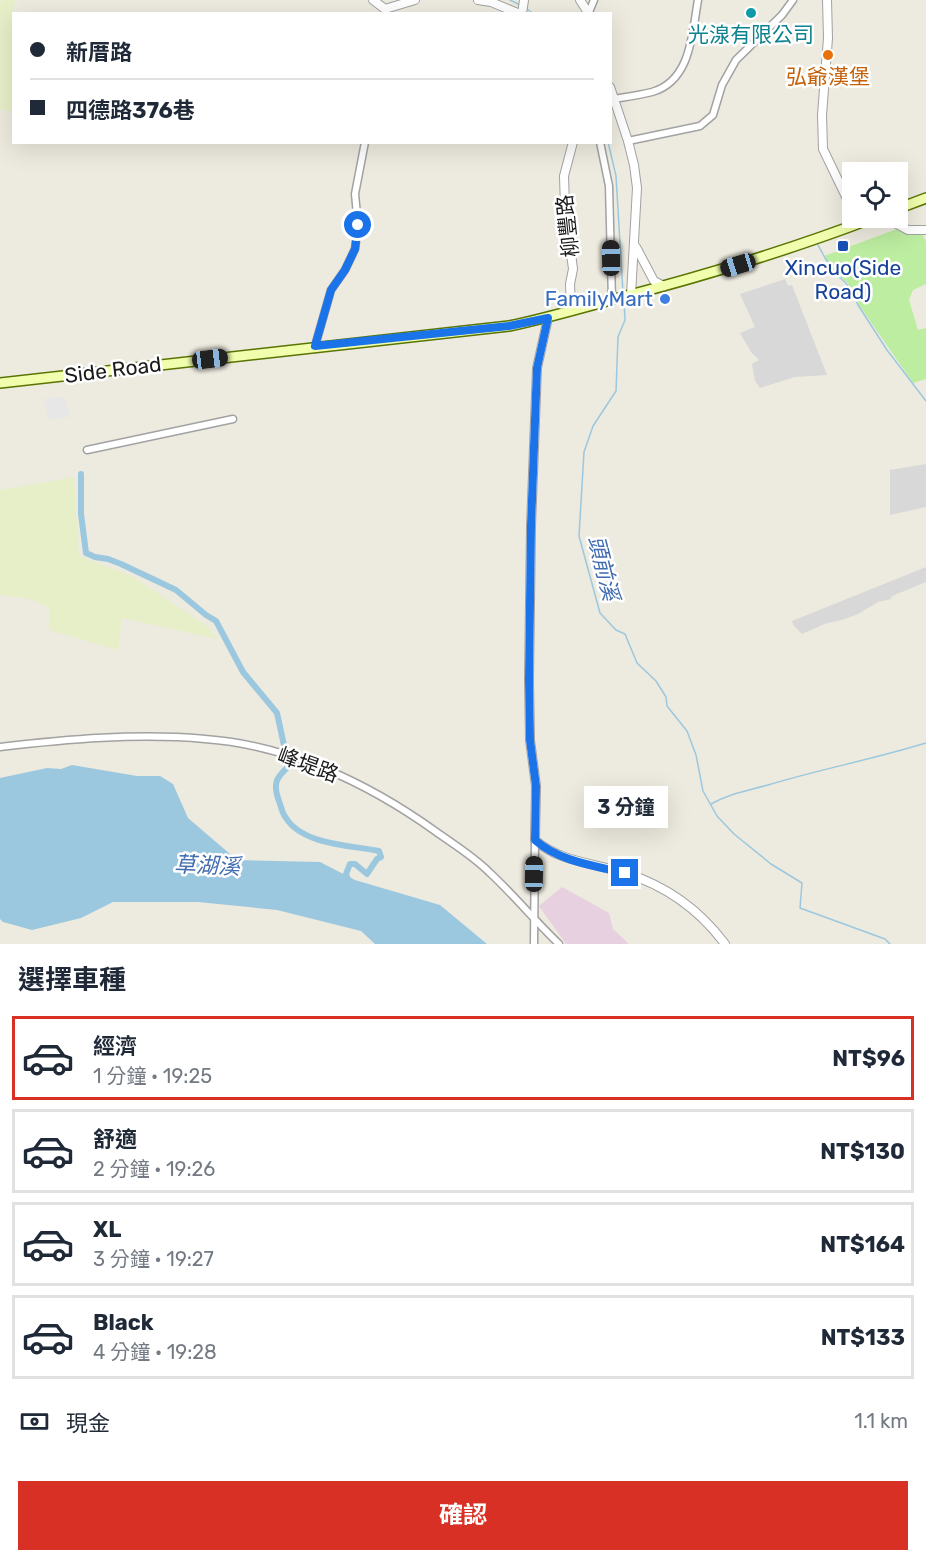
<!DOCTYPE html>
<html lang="zh-TW">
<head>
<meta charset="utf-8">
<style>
	:root { --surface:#fff; --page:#f6f6f7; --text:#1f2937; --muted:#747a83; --line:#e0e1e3; --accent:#d93025 }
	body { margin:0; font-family:Rubik,"Noto Sans TC",sans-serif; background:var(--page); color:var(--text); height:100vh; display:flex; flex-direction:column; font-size:22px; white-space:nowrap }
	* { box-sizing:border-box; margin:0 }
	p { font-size:20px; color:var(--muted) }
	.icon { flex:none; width:33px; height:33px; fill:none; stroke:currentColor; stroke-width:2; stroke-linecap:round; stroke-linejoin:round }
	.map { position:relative; height:944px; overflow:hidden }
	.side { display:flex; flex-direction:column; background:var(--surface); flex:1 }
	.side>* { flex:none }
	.top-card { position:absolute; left:12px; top:12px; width:600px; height:132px; border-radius:0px; box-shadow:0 6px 24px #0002; display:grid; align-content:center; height:132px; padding:0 18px; background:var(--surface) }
	.buttons { position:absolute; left:842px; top:162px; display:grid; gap:12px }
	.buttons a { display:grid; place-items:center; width:66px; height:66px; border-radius:0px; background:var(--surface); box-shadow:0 6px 24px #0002; font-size:30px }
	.end { position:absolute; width:27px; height:27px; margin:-14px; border:8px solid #1a73e8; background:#fff; box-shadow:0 0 0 3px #fff }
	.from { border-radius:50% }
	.bubble { position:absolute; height:42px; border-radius:0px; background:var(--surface); box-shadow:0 6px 24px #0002; font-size:20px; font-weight:700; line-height:42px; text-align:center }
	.car { position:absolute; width:18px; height:36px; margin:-18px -9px; border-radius:8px; box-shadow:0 0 4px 2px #0007; background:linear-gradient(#222 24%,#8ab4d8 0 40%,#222 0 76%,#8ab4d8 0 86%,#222 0) }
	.top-card b { display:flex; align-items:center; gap:21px; height:57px; font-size:22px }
	.top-card b+b { border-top:2px solid var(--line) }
	.top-card i { width:15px; height:15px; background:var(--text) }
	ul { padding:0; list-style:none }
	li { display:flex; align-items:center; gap:18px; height:84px; margin:0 12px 9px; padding:0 6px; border:3px solid var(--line); border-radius:0px }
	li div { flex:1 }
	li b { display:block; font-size:22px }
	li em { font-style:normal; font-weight:700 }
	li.selected { border-color:var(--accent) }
	li>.icon { width:54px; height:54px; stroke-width:1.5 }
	h2 { padding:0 18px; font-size:27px; line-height:72px }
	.pay { display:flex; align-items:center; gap:15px; height:66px; padding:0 18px; font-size:22px }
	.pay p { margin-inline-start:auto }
	.cta { display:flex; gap:12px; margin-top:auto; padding:12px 18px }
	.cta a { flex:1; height:69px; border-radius:0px; background:var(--accent); color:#fff; font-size:24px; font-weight:700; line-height:69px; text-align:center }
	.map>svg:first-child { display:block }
</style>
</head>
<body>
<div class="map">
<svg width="926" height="944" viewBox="0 0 926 944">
	<rect width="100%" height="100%" fill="#edeadf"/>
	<g fill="#d9d8d8">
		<polygon points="785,279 788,286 792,285 827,375 795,377 760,388 755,381 752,364 759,360 751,352 740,333 755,327 740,294"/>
		<polygon points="926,464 926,507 890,515 890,470"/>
		<polygon points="926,567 926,582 897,594 891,597 891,599 878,602 858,614 842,620 827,623 802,634 794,626 792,621"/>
	</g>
	<polygon fill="#e7d0e0" points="562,887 609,913 613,929 629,944 566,944 539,906"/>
	<g fill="#e7efc8">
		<polygon points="0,0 15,0 13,10 13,112 0,109"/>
		<polygon points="74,477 79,556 132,576 208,627 217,639 122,618 118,650 49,630 49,608 30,599 0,595 0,490"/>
	</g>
	<polygon fill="#bceda0" points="897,229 903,232 921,231 926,242 926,284 913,290 909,300 918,330 926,328 926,379 913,383 857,302 847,282 837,274 824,256"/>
	<polygon fill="#e7e7e7" points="65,397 70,417 49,420 43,399"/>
	<polygon fill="#9bc8df" points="72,765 137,776 160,776 173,784 188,818 237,860 320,862 355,880 440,905 487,944 375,944 361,931 277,910 198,902 113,902 81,918 32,930 3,922 0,919 0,778 47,768 61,769"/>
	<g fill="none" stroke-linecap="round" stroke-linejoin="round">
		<g stroke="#9bc8df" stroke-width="1.5">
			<polyline points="510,0 520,5"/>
			<polyline points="527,9 534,14"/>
			<polyline points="608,142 616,176 623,293"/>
			<polyline points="818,245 825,258 838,276 846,283 858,305 887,350 926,401"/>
			<polyline points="624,301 625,320 618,337 616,391 593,426 584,452 579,536 600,613 616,630 625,634 637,663 656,681 666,697 667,706 687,731 696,755 703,791 717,816 734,834 771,864 802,883 800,908 885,939 890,944"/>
			<path d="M711,804C731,793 747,791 768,785C821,769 874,759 926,743"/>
		</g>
		<g stroke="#9bc8df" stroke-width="6">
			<polyline points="81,474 81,514 86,553 95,557 108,559 121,564 176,590 206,615 216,621 243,672 277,713 285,750"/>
			<path d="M289,761L290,765C277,777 272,782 279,801C281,806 282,813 286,818C303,845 350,845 379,851L381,857L377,859L367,874L355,864H350L346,874L349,882"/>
		</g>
		<defs>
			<g id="minor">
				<polyline points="589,12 594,0"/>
				<path d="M614,99C626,97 640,95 652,92C691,81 692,34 698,0"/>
				<polyline points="628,141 700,126 713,115 722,85 736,60 782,15 793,0"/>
				<polyline points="600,142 609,186 612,300"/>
				<polyline points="315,346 331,290 345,270 355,249 358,225 355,194 365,142"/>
				<polyline points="87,450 233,419"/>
				<path d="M0,747C67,739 137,733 205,739C288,745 368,783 435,831C453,844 473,856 489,872C514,895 535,921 559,944"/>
				<polyline points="534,944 535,840"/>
			</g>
			<g id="tertiary">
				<polyline points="373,0 385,9 415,0"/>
				<polyline points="478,0 491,2 520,14"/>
				<polyline points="580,0 589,14"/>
				<polyline points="827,0 828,38 822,115 823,149 852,209"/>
				<polyline points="522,14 524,0"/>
				<polyline points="610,87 628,141 634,165 637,188 631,295"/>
				<polyline points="886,218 908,230 926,230"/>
				<polyline points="636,247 654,281 664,286"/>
				<polyline points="571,311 570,284 573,269 565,207 564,176 573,142"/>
				<path d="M548,318L537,368L531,526L529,679L530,740L536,786L535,840C559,862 595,863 625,873C667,886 699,909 725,944"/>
			</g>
			<g id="secondary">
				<polyline points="897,209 926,198"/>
				<path d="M0,383L509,326C544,319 577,309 611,300C700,277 787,251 873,218"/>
			</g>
		</defs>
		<use href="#minor" stroke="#a2a2a2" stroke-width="9"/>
		<use href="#tertiary" stroke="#a2a2a2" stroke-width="10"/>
		<use href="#secondary" stroke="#597400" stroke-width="12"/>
		<use href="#minor" stroke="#fff" stroke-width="6"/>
		<use href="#tertiary" stroke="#fff" stroke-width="8"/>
		<use href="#secondary" stroke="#f0fead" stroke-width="9"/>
	</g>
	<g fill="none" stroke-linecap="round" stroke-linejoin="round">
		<path stroke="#1a73e8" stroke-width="8" d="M358,225L355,249L345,270L331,290L315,346L509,326L548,318L537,368L531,526L529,679L530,740L536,786L535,840C558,861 595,866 625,873"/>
	</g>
	<circle fill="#0f9aa8" stroke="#fff" stroke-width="2" cx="751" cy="13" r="6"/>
	<circle fill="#e8710a" stroke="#fff" stroke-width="2" cx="828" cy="55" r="6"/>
	<rect fill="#1a4fb4" stroke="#fff" stroke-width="2" x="837" y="240" width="12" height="12" rx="3"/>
	<circle fill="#3f7fe0" stroke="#fff" stroke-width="2" cx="665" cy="299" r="6"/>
	<g text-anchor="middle" stroke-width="5" stroke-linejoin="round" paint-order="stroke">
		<g font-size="21" fill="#0d838f" stroke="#fff">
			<text x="751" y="42">光湶有限公司</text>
		</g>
		<g font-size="21" fill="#c56008" stroke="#fff">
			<text x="828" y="84">弘爺漢堡</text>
		</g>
		<g font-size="21" fill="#1b1b1b" stroke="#fff">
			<text transform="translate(568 226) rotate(-96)" y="7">柳豐路</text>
			<text transform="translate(113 370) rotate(-7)" y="7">Side Road</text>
			<text transform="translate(308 765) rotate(20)" y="7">峰堤路</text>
		</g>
		<g font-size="21" fill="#164399" stroke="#fff">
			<text x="843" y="275">Xincuo(Side<tspan x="843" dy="24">Road)</tspan></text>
		</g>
		<g font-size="21" fill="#366cbe" stroke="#fff" text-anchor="end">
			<text x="653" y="306">FamilyMart</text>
		</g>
		<g font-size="22" font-style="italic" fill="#426cb0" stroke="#fff">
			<text transform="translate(604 568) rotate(76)" y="8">頭前溪</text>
			<text transform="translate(207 865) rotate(2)" y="8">草湖溪</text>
		</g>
	</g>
</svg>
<div class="buttons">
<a><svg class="icon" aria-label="locate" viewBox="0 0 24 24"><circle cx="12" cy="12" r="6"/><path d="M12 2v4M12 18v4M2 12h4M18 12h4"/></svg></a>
</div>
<i class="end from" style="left:358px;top:225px"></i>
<i class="end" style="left:625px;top:873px"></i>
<div class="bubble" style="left:584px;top:786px;width:84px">3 分鐘</div>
<i class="car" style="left:611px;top:258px;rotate:359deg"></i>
<i class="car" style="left:738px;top:265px;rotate:253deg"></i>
<i class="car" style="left:210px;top:359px;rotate:83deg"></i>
<i class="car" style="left:534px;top:874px;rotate:1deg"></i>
<div class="top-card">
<b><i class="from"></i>新厝路</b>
<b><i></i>四德路376巷</b>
</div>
</div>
<section class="side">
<h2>選擇車種</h2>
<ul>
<li class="selected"><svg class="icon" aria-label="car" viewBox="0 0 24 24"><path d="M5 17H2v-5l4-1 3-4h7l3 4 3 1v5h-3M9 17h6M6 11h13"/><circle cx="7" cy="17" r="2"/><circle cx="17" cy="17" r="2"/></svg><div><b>經濟</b><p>1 分鐘 · 19:25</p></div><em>NT$96</em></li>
<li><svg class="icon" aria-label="car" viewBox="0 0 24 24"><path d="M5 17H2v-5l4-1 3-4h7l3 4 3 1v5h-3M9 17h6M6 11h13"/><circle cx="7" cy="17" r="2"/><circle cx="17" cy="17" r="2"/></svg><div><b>舒適</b><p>2 分鐘 · 19:26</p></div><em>NT$130</em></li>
<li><svg class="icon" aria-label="car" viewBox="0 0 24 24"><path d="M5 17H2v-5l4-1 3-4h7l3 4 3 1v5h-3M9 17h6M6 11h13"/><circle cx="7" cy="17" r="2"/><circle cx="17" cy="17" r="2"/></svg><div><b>XL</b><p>3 分鐘 · 19:27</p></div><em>NT$164</em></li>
<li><svg class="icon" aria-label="car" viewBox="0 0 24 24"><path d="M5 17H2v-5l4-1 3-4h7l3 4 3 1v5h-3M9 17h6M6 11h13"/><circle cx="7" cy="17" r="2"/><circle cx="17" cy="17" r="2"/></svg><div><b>Black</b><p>4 分鐘 · 19:28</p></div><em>NT$133</em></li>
</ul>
<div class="pay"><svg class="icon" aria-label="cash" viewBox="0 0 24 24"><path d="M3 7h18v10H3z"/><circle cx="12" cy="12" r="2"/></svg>現金<p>1.1 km</p></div>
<div class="cta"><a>確認</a></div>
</section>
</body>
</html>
